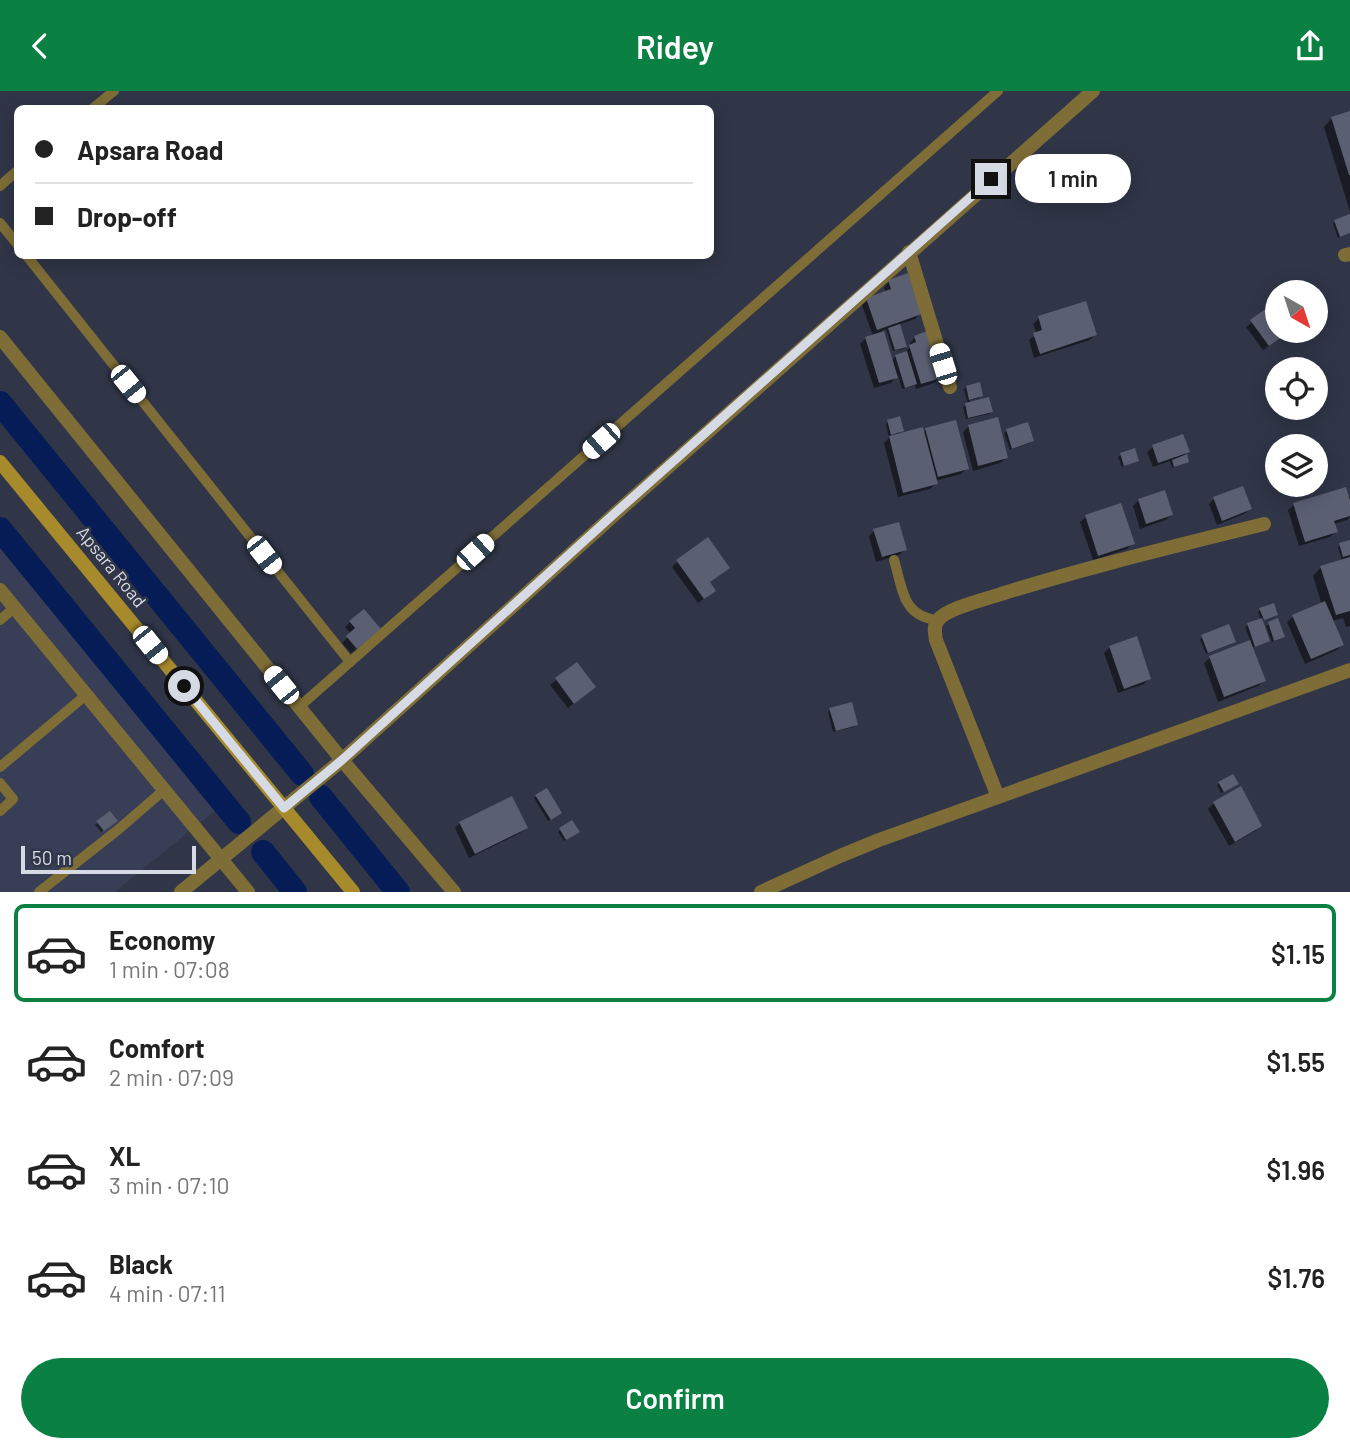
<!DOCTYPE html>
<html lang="en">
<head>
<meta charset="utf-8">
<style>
	:root { --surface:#fff; --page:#f6f6f6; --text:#222; --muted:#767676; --line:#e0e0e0; --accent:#0b8043 }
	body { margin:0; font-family:Barlow,sans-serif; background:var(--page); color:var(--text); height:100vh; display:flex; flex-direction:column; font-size:26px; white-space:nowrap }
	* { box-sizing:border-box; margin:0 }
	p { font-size:23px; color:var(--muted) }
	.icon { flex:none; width:38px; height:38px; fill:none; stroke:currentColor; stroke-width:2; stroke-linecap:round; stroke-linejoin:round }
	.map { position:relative; height:801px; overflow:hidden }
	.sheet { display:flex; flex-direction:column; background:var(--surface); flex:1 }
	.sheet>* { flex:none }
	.banner { position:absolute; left:14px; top:14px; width:700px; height:154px; border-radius:10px; box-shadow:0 4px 18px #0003; display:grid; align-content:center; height:154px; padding:0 21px; background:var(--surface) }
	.needle { width:46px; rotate:141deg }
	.tools { position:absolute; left:1265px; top:189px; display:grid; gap:14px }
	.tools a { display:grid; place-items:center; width:63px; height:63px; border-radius:50%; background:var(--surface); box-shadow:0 4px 18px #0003; font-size:35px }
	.scale { position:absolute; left:21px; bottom:18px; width:175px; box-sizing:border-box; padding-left:7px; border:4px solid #d6dae5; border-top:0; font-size:19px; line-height:24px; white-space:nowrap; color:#d6dae5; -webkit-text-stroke:5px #303647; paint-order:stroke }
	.end { position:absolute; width:32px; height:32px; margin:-16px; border:9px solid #d6dae5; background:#111; box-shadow:0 0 0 4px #111 }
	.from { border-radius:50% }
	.bubble { position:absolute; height:49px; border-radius:24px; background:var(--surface); box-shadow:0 4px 18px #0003; font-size:23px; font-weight:600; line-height:49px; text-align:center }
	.car { position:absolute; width:21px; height:42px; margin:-21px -10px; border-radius:9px; box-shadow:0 0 5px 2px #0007; background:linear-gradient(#fff 24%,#345 0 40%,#fff 0 76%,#345 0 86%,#fff 0) }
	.banner b { display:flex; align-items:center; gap:24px; height:66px; font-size:26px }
	.banner b+b { border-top:2px solid var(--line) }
	.banner i { width:18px; height:18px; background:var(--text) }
	ul { padding:12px 0 0; list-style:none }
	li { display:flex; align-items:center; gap:21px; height:98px; margin:0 14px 10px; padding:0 7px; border:4px solid transparent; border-radius:10px }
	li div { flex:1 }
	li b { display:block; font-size:26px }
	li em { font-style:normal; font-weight:600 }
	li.selected { border-color:var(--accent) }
	li>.icon { width:63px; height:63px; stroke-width:1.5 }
	.cta { display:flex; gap:14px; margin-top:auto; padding:14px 21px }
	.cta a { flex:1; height:80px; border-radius:42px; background:var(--accent); color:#fff; font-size:28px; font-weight:600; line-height:80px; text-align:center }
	header { display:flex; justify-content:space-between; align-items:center; height:91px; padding:0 21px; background:var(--accent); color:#fff; font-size:32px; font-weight:600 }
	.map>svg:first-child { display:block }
</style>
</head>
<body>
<header><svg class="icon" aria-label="back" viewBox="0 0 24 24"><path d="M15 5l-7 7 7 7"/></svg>Ridey<svg class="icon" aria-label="share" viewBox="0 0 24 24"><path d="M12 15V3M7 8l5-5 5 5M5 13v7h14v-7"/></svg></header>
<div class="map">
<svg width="1350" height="801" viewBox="0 0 1350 801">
	<rect width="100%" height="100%" fill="#303647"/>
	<polygon fill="#373e55" points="0,448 218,717 115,801 0,801"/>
	<g fill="#0007">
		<polygon points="1350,22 1350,121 1324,36 1332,27"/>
		<polygon points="1350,125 1350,142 1338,147 1333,132"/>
		<polygon points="889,191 920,223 915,228 898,234 906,257 893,260 886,238 882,240 891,270 896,265 905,262 905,261 911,255 910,252 915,246 939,287 934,292 916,298 915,294 902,298 898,284 891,292 874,297 860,253 866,247 873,245 862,214 867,209 886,202 884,196"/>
		<polygon points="1278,211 1278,240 1289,240 1263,259 1246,236"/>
		<polygon points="1039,227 1095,244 1090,249 1034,267 1029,249 1037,243 1033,233"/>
		<polygon points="966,296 981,304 979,307 970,309 971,312 991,320 989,323 966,328 963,316 968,313 964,299"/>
		<polygon points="888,330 902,339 896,345 923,342 926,339 967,377 961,383 935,390 936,393 930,398 898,406 884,352 889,347 886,333"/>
		<polygon points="969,335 1006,367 1000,372 973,380 963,341"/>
		<polygon points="1007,340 1032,349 1030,352 1010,359 1004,342"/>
		<polygon points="1153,356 1188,360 1185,363 1187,370 1172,377 1170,370 1153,376 1147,361"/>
		<polygon points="1121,364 1137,369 1122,376 1118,366"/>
		<polygon points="1350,405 1350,426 1347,429 1334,433 1336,440 1330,446 1299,455 1288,419 1294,414 1348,407"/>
		<polygon points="1214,408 1250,418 1244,423 1217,434 1209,413"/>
		<polygon points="1139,409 1171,424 1166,429 1140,438 1133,415"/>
		<polygon points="1086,426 1133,452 1127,458 1093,469 1080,431"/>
		<polygon points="874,440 905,459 899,464 876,471 869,445"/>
		<polygon points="1350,451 1350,535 1346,536 1343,527 1332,530 1342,554 1337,559 1305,573 1287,531 1293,526 1322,514 1313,485 1321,476 1342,470 1338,456"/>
		<polygon points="678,470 714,500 698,512 672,476"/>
		<polygon points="1260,519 1276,523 1261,530 1268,550 1251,557 1264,590 1258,595 1218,611 1204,572 1210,567 1251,551 1245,536 1261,529 1258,521"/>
		<polygon points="350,531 373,544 351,562 342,552 351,543 345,536"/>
		<polygon points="1269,533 1283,546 1280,548 1272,551 1266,535"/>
		<polygon points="1202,546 1232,553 1206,563 1200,548"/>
		<polygon points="1110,556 1149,588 1144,593 1118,602 1104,562"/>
		<polygon points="576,573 588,601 568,617 550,594"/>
		<polygon points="830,619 856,633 854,636 833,641 828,621"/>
		<polygon points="1219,692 1234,695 1221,702 1217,694"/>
		<polygon points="537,705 558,724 548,730 534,707"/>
		<polygon points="1214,712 1260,735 1255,740 1229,755 1208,718"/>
		<polygon points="110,722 116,730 101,741 95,734"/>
		<polygon points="460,732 526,737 520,742 469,767 455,737"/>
		<polygon points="560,739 575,743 564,750 558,741"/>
	</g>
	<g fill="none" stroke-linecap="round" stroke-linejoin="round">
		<g stroke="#051c56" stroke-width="24">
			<polyline points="0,312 302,683"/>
			<polyline points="0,438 239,731"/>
			<polyline points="321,706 398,801"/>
			<polyline points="263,761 295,801"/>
		</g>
	</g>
	<g fill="#5a5f72">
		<polygon points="1350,20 1350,84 1349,84 1331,26"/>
		<polygon points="1350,123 1350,142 1340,146 1334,129"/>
		<polygon points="908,182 922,223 877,239 866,207 891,198 888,189"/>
		<polygon points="1278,209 1278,240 1290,240 1269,255 1250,229"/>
		<polygon points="1086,210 1097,244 1040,263 1033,242 1042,239 1038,225"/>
		<polygon points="900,233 907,256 895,259 888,237"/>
		<polygon points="884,240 898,287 879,292 865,246"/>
		<polygon points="927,240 941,287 921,293 909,254 916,251 914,245"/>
		<polygon points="907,260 917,293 905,297 895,264"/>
		<polygon points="980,291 983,305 969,309 966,295"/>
		<polygon points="989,306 993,321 968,327 965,312"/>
		<polygon points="900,325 904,340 891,344 887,329"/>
		<polygon points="998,326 1008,367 978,375 968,334"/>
		<polygon points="956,329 969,378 938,386 925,337"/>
		<polygon points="1028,331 1034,350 1012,358 1006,338"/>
		<polygon points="923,336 938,393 903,402 889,345"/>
		<polygon points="1183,343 1190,361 1158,372 1152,354"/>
		<polygon points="1135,357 1139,370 1124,375 1120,362"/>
		<polygon points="1187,363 1189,371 1174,376 1172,369"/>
		<polygon points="1243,395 1252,418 1222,430 1213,406"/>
		<polygon points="1346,396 1350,409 1350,425 1334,430 1338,441 1305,451 1293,412"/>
		<polygon points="1165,399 1173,424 1146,433 1138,408"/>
		<polygon points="1121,412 1135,453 1098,465 1085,424"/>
		<polygon points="899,431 907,459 882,466 873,438"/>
		<polygon points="708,446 730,477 710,491 716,500 704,508 676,469"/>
		<polygon points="1350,449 1350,464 1343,466 1339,452"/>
		<polygon points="1350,466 1350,520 1336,524 1320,475"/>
		<polygon points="1325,510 1344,554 1311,568 1292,524"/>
		<polygon points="1274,512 1278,524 1264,529 1259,517"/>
		<polygon points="364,518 381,538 357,558 346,545 355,537 349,530"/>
		<polygon points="1262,527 1270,550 1255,556 1247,532"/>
		<polygon points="1278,527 1285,546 1274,550 1268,531"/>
		<polygon points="1229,533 1236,551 1208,562 1201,544"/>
		<polygon points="1137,545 1151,588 1124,598 1109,555"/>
		<polygon points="1250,549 1266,590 1224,606 1209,565"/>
		<polygon points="577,571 596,596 574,613 555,587"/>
		<polygon points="852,611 858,634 836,640 829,617"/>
		<polygon points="1233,683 1239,693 1224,701 1218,691"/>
		<polygon points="1241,695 1262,735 1235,751 1213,711"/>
		<polygon points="547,697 562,722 551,729 535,704"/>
		<polygon points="512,705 528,737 475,763 459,731"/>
		<polygon points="110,720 118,730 104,740 96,730"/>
		<polygon points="572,729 580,741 566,749 559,737"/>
	</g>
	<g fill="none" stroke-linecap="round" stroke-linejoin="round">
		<g stroke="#7e6d37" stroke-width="10">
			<polyline points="92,18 114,0"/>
			<polyline points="0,95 18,79"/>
			<polyline points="0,132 18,154"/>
			<polyline points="26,164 350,571"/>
			<path d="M894,469C903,498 902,526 938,529"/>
			<polyline points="0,529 14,517"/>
			<polyline points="299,616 998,0"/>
			<polyline points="0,676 86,604"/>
			<polyline points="0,692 13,708 0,720"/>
			<polyline points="39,801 119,738 164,699"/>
		</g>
		<g stroke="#7e6d37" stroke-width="14">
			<polyline points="909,161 950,296"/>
			<polyline points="1345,164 1350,163"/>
			<polyline points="0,246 342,669 454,801"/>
			<polyline points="0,499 248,801"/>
			<path d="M998,706L936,549C935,542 933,535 938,529C947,517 987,508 1001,503C1088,476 1176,455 1264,433"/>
			<polyline points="181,801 342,669 616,422 1093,0"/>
			<polyline points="761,801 840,765 879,749 1350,579"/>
		</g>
		<polyline stroke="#a68a2b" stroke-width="14" points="0,371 353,801"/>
	</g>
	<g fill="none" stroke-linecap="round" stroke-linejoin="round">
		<polyline stroke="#d6dae5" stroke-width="9" points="184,595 284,717 342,669 615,422 991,88"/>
	</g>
	<g text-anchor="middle" stroke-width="5" stroke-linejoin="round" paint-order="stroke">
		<g font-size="18" fill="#d6dae5" stroke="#303647">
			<text transform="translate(111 476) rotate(51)" y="6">Apsara Road</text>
		</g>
	</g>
</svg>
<div class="tools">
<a><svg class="needle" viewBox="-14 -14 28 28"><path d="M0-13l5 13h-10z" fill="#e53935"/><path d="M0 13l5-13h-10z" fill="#767676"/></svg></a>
<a><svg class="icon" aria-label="locate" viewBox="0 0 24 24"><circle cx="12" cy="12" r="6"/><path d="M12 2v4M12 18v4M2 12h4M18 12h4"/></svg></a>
<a><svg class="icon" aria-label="layers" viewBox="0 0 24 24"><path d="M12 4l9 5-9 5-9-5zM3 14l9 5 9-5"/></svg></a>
</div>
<div class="scale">50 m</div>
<i class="end from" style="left:184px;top:595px"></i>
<i class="end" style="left:991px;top:88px"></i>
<div class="bubble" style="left:1015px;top:63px;width:116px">1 min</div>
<i class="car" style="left:943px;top:273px;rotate:343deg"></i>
<i class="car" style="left:128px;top:293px;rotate:141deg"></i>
<i class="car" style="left:601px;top:350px;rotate:229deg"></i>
<i class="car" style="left:475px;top:461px;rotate:48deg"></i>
<i class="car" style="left:264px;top:464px;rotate:142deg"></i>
<i class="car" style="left:150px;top:554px;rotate:141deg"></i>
<i class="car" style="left:281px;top:594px;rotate:321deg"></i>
<div class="banner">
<b><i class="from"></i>Apsara Road</b>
<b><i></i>Drop-off</b>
</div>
</div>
<section class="sheet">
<ul>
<li class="selected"><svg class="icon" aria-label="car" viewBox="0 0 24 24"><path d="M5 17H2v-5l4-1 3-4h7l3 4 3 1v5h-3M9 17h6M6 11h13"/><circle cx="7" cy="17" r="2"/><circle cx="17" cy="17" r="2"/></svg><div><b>Economy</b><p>1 min · 07:08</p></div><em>$1.15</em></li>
<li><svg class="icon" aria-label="car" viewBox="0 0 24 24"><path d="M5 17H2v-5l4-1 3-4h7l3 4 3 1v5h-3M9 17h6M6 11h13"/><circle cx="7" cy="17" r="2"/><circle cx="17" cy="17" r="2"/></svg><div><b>Comfort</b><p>2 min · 07:09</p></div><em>$1.55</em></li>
<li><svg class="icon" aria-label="car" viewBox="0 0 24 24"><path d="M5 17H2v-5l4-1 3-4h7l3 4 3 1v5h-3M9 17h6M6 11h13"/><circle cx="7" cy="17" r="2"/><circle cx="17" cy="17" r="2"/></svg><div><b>XL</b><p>3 min · 07:10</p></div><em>$1.96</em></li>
<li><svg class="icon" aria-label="car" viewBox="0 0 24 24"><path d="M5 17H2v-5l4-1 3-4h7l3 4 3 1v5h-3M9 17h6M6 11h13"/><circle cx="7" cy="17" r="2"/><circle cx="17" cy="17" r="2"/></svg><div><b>Black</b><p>4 min · 07:11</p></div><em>$1.76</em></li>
</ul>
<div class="cta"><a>Confirm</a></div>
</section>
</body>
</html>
